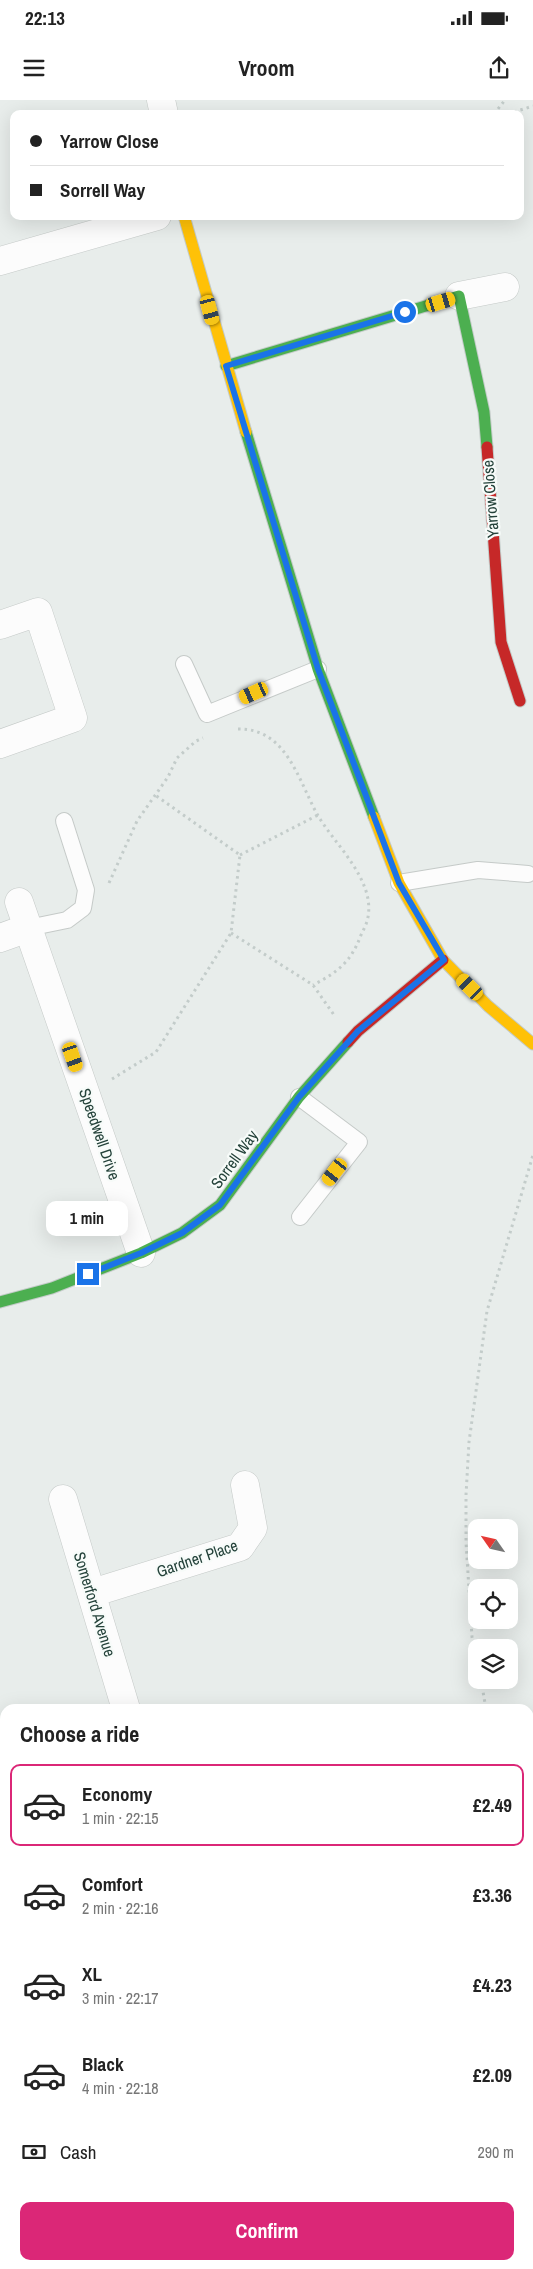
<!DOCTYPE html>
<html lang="en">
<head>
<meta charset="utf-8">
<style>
	:root { --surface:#fff; --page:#f6f6f6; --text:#222; --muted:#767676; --line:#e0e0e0; --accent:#db2777 }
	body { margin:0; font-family:"Archivo Narrow",sans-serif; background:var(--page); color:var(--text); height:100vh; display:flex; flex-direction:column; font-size:19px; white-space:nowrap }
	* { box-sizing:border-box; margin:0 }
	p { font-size:16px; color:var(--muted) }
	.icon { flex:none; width:28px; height:28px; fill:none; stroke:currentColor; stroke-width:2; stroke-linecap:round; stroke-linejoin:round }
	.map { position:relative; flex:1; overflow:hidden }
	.details { position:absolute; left:0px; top:1604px; width:534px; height:566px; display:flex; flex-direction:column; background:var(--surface); border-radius:15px 15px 0 0; box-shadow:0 5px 20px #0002 }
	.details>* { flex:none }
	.hud { position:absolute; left:10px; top:10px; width:514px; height:110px; border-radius:10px; box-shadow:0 5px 20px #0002; display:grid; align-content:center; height:110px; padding:0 20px; background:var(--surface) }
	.needle { width:32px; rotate:304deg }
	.fabs { position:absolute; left:468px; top:1419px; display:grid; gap:10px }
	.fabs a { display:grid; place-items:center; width:50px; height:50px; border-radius:10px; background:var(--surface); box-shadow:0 5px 20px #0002; font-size:25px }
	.end { position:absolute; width:22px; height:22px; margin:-11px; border:6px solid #1a73e8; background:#fff; box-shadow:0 0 0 2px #fff }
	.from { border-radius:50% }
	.bubble { position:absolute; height:35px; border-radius:10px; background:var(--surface); box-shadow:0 5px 20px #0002; font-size:16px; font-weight:700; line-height:35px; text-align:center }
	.car { position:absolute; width:15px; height:30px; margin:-15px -8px; border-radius:6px; box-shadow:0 0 4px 1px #0007; background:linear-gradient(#f5c518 24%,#345 0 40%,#f5c518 0 76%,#345 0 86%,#f5c518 0) }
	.hud b { display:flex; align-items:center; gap:18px; height:48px; font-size:19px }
	.hud b+b { border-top:1px solid var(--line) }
	.hud i { width:12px; height:12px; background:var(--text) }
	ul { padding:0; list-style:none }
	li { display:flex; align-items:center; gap:15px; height:82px; margin:0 10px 8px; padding:0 10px; border:2px solid transparent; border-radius:10px }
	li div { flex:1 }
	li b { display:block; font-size:19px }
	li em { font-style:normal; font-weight:700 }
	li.current { border-color:var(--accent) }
	li>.icon { width:45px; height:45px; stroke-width:1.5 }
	h2 { padding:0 20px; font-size:22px; line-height:60px }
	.pay { display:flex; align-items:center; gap:12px; height:55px; padding:0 20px; font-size:19px }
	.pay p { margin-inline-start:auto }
	.cta { display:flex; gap:10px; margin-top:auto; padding:10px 20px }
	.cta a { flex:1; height:58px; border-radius:10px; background:var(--accent); color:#fff; font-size:20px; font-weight:700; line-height:58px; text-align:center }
	.status { display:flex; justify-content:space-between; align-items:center; height:35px; padding:0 25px; background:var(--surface); direction:ltr }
	.status svg { height:14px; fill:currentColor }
	header { display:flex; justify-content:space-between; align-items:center; height:65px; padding:0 20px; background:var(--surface); font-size:22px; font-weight:700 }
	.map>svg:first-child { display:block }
</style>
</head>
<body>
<div class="status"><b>22:13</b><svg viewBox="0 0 49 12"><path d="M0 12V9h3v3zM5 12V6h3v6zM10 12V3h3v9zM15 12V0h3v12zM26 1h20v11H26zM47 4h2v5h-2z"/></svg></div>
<header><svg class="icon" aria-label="menu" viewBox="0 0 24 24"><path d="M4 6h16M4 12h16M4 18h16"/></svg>Vroom<svg class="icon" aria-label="share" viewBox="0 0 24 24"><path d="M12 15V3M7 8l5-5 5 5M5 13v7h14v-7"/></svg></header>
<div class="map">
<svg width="533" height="2169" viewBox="0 0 533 2169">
	<rect width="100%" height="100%" fill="#e8edeb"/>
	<polygon fill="#d1e6d8" points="533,1939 533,2169 351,2169 354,2165 529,2165 529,1945"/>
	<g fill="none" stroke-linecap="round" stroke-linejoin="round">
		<defs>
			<g id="lane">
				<polyline points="184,564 207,614 318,569"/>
				<polyline points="399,783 478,770 528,774"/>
				<polyline points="28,828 67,820 83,808 86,790 64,721"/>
				<polyline points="299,997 359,1042 300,1117"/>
			</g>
			<g id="street">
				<polyline points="161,0 164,14"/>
				<polyline points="0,161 157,116"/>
				<polyline points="459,196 505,187"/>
				<polyline points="0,525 38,512 73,618 0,644"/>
				<polyline points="19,802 141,1153"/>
				<polyline points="0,838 28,828"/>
				<polyline points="63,1399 126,1609"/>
				<polyline points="92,1493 240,1447 253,1428 245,1385"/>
			</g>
			<g id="fast">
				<polyline points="226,266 459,196 484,312 487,347"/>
				<polyline points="246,332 318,569 374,717"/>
				<polyline points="0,1202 52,1188 141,1153 182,1133 220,1105 299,997 348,942"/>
				<polyline points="307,2169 310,2165"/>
			</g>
			<g id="slow">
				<polyline points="184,116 246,332"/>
				<polyline points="374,717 399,783 443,860 488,906 533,944"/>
				<polyline points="529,1825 533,1819"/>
				<polyline points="529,1894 533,1888"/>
				<polyline points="248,2169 251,2165"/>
			</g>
			<g id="jam">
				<polyline points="487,347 501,542 520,601"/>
				<polyline points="348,942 358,931 443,860"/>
			</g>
		</defs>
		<use href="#lane" stroke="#c5cac8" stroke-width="18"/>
		<use href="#street" stroke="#c5cac8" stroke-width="29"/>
		<use href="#fast" stroke="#c3cbc8" stroke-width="13"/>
		<use href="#slow" stroke="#c3cbc8" stroke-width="13"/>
		<use href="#jam" stroke="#c3cbc8" stroke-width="13"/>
		<g stroke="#c3ccca" stroke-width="3" stroke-dasharray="2.5 4" stroke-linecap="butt">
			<polyline points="494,14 505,0"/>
			<polyline points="508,14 533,6"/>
			<path d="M238,629C286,628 298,679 317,714C334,744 375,779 368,817C367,823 364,829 361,835C351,862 338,872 313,885"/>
			<polyline points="240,755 318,715"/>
			<polyline points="109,783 137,721 168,677 177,658 196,641 203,638"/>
			<polyline points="231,833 313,885 334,915"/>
			<polyline points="112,979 156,952 231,833 240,755 155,695"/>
			<polyline points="476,1557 472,1537 466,1442 466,1395 469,1342 487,1211 533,1055"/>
			<polyline points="481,1580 486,1609"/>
			<polyline points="529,1778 533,1772"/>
			<polyline points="202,2169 205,2165"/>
		</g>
		<use href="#lane" stroke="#fcfcfc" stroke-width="16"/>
		<use href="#street" stroke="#fcfcfc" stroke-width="28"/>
		<use href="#fast" stroke="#4caf50" stroke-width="11"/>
		<use href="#slow" stroke="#ffc107" stroke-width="11"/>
		<use href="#jam" stroke="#c62828" stroke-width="11"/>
	</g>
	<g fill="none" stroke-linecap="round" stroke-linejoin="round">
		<polyline stroke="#1a73e8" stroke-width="6" points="88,1174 141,1153 182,1133 220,1105 299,997 358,931 444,860 399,783 318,569 226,266 405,212"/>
	</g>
	<g text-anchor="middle" stroke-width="4.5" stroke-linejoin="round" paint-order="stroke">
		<g font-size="16" fill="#24423a" stroke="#f7fbf9">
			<text transform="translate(490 399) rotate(-94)" y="6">Yarrow Close</text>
			<text transform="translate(100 1034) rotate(71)" y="6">Speedwell Drive</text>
			<text transform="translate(234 1059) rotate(-54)" y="6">Sorrell Way</text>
			<text transform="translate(197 1458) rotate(-19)" y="6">Gardner Place</text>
			<text transform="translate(95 1504) rotate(73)" y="6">Somerford Avenue</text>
		</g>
	</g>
</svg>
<div class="fabs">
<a><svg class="needle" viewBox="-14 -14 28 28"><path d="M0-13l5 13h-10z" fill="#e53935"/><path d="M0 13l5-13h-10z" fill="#767676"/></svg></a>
<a><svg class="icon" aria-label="locate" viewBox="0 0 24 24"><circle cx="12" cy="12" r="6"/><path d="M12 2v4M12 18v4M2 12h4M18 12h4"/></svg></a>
<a><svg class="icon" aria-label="layers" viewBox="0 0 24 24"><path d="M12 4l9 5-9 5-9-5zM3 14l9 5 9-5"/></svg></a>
</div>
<i class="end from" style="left:405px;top:212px"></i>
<i class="end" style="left:88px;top:1174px"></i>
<div class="bubble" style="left:46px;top:1101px;width:82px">1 min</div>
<i class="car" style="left:441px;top:202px;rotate:73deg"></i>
<i class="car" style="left:210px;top:210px;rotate:165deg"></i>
<i class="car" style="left:254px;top:593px;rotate:246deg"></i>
<i class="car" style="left:470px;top:887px;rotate:315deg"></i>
<i class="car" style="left:73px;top:957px;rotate:161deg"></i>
<i class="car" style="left:335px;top:1072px;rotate:218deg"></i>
<div class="hud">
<b><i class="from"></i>Yarrow Close</b>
<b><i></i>Sorrell Way</b>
</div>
<section class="details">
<h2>Choose a ride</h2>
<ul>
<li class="current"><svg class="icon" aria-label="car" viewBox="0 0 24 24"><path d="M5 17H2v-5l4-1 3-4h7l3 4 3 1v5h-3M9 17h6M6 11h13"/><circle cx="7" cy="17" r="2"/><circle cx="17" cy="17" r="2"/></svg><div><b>Economy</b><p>1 min · 22:15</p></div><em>£2.49</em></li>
<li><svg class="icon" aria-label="car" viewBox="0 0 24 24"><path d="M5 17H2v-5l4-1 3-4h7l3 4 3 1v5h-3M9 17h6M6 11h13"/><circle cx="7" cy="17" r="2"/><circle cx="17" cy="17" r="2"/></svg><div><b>Comfort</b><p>2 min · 22:16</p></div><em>£3.36</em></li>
<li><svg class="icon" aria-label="car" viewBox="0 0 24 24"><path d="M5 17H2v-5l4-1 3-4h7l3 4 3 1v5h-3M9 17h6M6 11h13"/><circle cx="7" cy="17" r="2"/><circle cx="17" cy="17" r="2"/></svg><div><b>XL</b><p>3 min · 22:17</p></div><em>£4.23</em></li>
<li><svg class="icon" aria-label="car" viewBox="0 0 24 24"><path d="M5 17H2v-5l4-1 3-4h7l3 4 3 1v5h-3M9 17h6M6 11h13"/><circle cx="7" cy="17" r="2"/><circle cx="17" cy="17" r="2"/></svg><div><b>Black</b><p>4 min · 22:18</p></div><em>£2.09</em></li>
</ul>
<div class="pay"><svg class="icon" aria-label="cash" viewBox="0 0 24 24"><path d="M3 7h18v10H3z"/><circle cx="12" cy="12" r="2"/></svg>Cash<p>290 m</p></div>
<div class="cta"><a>Confirm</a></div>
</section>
</div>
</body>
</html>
